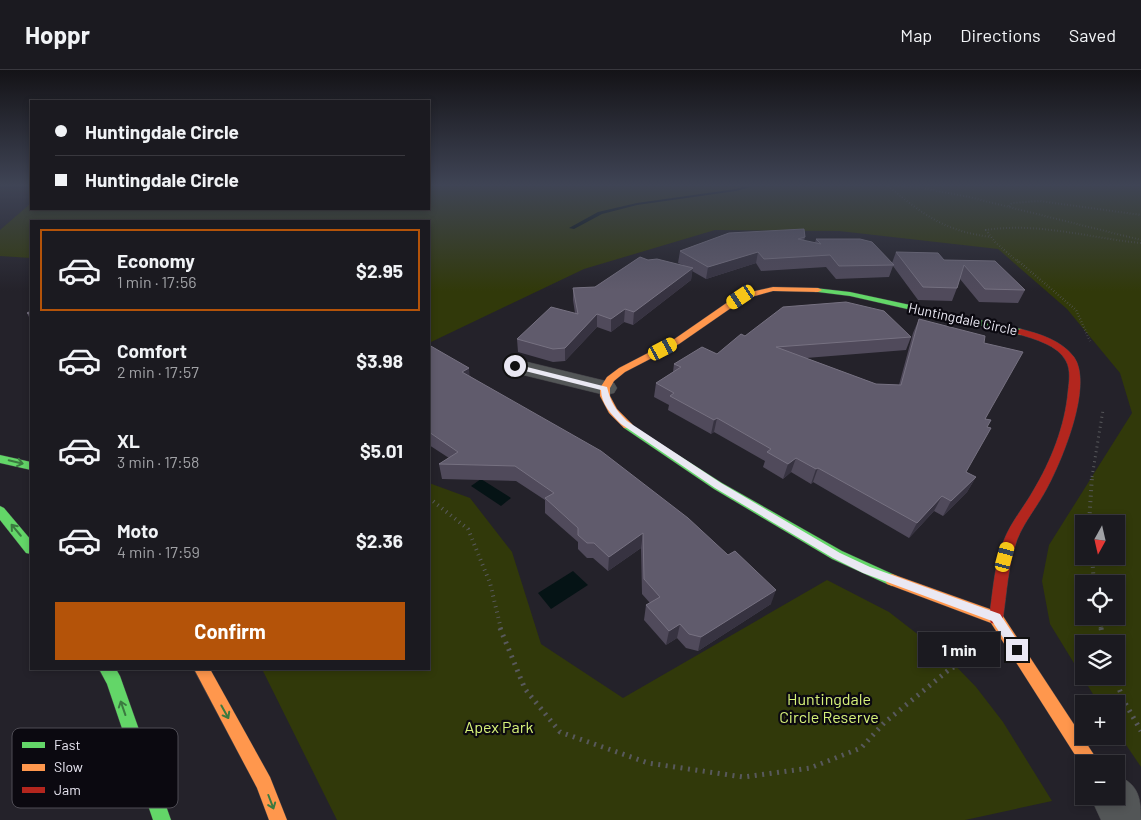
<!DOCTYPE html>
<html lang="en">
<head>
<meta charset="utf-8">
<style>
	:root { --surface:#1b1a20; --page:#28272d; --text:#f1f3f6; --muted:#a0a1a5; --line:#39383e; --accent:#b45309 }
	body { margin:0; font-family:Barlow,sans-serif; background:var(--page); color:var(--text); height:100vh; display:flex; flex-direction:column; font-size:19px; white-space:nowrap }
	* { box-sizing:border-box; margin:0 }
	p { font-size:16px; color:var(--muted) }
	.icon { flex:none; width:28px; height:28px; fill:none; stroke:currentColor; stroke-width:2; stroke-linecap:round; stroke-linejoin:round }
	.map { position:relative; flex:1; overflow:hidden }
	.side { position:absolute; left:30px; top:150px; width:400px; height:450px; display:flex; flex-direction:column; background:var(--surface); border-radius:0px; box-shadow:0 2px 8px #0003,0 0 0 1px var(--line) }
	.side>* { flex:none }
	.guide { position:absolute; left:30px; top:30px; width:400px; height:110px; border-radius:0px; box-shadow:0 2px 8px #0003,0 0 0 1px var(--line); display:grid; align-content:center; height:110px; padding:0 25px; background:var(--surface) }
	.needle { width:32px; rotate:188deg }
	.fabs { position:absolute; left:1075px; top:445px; display:grid; gap:10px }
	.fabs a { display:grid; place-items:center; width:50px; height:50px; border-radius:0px; background:var(--surface); box-shadow:0 2px 8px #0003,0 0 0 1px var(--line); font-size:25px }
	.end { position:absolute; width:22px; height:22px; margin:-11px; border:6px solid #eae8f3; background:#111; box-shadow:0 0 0 2px #111 }
	.from { border-radius:50% }
	.bubble { position:absolute; height:35px; border-radius:0px; background:var(--surface); box-shadow:0 2px 8px #0003,0 0 0 1px var(--line); font-size:16px; font-weight:700; line-height:35px; text-align:center }
	.car { position:absolute; width:15px; height:30px; margin:-15px -8px; border-radius:6px; box-shadow:0 0 4px 1px #0007; background:linear-gradient(#f5c518 24%,#345 0 40%,#f5c518 0 76%,#345 0 86%,#f5c518 0) }
	.guide b { display:flex; align-items:center; gap:18px; height:48px; font-size:19px }
	.guide b+b { border-top:1px solid var(--line) }
	.guide i { width:12px; height:12px; background:var(--text) }
	ul { padding:9px 0 0; list-style:none }
	li { display:flex; align-items:center; gap:15px; height:82px; margin:0 10px 8px; padding:0 15px; border:2px solid transparent; border-radius:0px }
	li div { flex:1 }
	li b { display:block; font-size:19px }
	li em { font-style:normal; font-weight:700 }
	li.active { border-color:var(--accent) }
	li>.icon { width:45px; height:45px; stroke-width:1.5 }
	.cta { display:flex; gap:10px; margin-top:auto; padding:10px 25px }
	.cta a { flex:1; height:58px; border-radius:0px; background:var(--accent); color:#fff; font-size:20px; font-weight:700; line-height:58px; text-align:center }
	header { display:flex; align-items:center; gap:30px; box-sizing:border-box; height:70px; padding:0 25px; background:var(--surface); border-bottom:1px solid var(--line) }
	header strong { font-size:24px }
	nav { display:flex; gap:28px; margin-inline-start:auto; font-size:18px }
	.map>svg:first-child { display:block }
</style>
</head>
<body>
<header>
<strong>Hoppr</strong>
<nav><a>Map</a><a>Directions</a><a>Saved</a></nav>
</header>
<div class="map">
<svg width="1141" height="750" viewBox="0 0 1141 750">
	<rect width="100%" height="100%" fill="#24222a"/>
	<g fill="#31390a" fill-rule="evenodd">
		<path d="M429,116H1141V697L1116,660V634H1099L1050,554L1042,511L1049,475L1132,343L1120,303L1067,239L998,179L839,161L715,160L584,199L429,273V151H31V188L0,186V160L31,133V139H215L230,141L234,139H429ZM1084,454H1116V486H1084ZM1084,514H1116V546H1084ZM1084,574H1116V606H1084Z"/>
		<polygon points="429,413 470,428 512,482 541,574 623,628 827,510 889,542 947,587 976,617 1003,652 1052,731 965,750 337,750 262,599 429,599"/>
	</g>
	<g fill="#051315">
		<polygon points="481,409 511,428 501,436 471,416"/>
		<polygon points="573,501 588,515 551,539 538,523"/>
	</g>
	<g fill="none" stroke-linecap="round" stroke-linejoin="round">
		<polygon fill="#051315" fill-rule="evenodd" points="748,116 753,116 736,121 637,135 602,144 574,159 569,158 598,142 637,133 736,119"/>
		<defs>
			<g id="street">
				<polygon points="515,289 614,313 617,318 614,323 605,325 507,301 503,296 507,291"/>
				<path d="M1116,705C1139,714 1141,728 1141,750H1101L1090,726H1116Z"/>
			</g>
			<g id="fast">
				<polygon points="815,218 850,222 1021,259 1025,262 1021,265 850,226 818,222 815,222"/>
				<polygon points="628,353 722,413 842,481 897,506 899,510 897,514 892,516 887,514 832,489 714,419 624,358 623,356"/>
				<polygon points="0,385 31,392 31,400 0,393"/>
				<polygon points="0,436 4,438 31,470 31,484 26,483 0,450"/>
				<polygon points="99,599 116,599 120,606 171,750 153,750 107,614"/>
			</g>
			<g id="slow">
				<polygon points="773,217 818,218 822,220 818,222 773,221 744,229 679,274 625,302 614,311 610,318 610,326 617,339 632,354 633,356 632,358 624,358 609,343 600,326 600,318 607,307 619,298 673,270 738,225"/>
				<polygon points="892,504 1001,543 1100,694 1084,694 1084,699 991,553 887,514 885,510 887,506"/>
				<polygon points="194,599 210,599 270,707 287,750 269,750 257,718"/>
			</g>
			<path id="jam" d="M1021,259C1040,264 1061,270 1074,287C1094,315 1061,393 1046,420C1037,437 1024,452 1017,470C1008,495 1007,522 1003,548L1001,553L996,554L991,553L989,548C993,522 994,495 1004,470C1011,452 1024,437 1033,421C1051,391 1065,356 1068,321C1069,312 1071,300 1066,291C1058,275 1034,269 1018,264V260Z"/>
		</defs>
		<use href="#street" stroke="#413f45" stroke-width="1"/>
		<use href="#fast" stroke="#413f45" stroke-width="1"/>
		<use href="#slow" stroke="#413f45" stroke-width="1"/>
		<use href="#jam" stroke="#413f45" stroke-width="1"/>
		<g stroke="#58595c" stroke-width="2" stroke-dasharray="0.5 2.5" stroke-linecap="butt">
			<path d="M888,116C924,145 944,161 991,167"/>
			<polyline points="895,116 922,118 969,127 1141,170"/>
			<polyline points="1009,136 1012,133 1040,131 1141,145"/>
			<path d="M1018,192L995,172L986,160C1039,152 1089,168 1141,173"/>
		</g>
		<polyline stroke="#58595c" stroke-width="2.5" stroke-dasharray="0.5 2.5" stroke-linecap="butt" points="1017,190 1076,240 1091,273"/>
		<polyline stroke="#58595c" stroke-width="3" stroke-dasharray="1 4" stroke-linecap="butt" points="1092,407 1103,340"/>
		<g stroke="#58595c" stroke-width="4" stroke-dasharray="1 4.5" stroke-linecap="butt">
			<polyline points="429,428 468,459 490,513 501,559"/>
			<polyline points="1089,454 1092,406"/>
			<polyline points="1092,486 1094,514"/>
			<polyline points="1099,546 1101,559"/>
		</g>
		<g stroke="#58595c" stroke-width="5" stroke-dasharray="2 5.5" stroke-linecap="butt">
			<polyline points="500,558 525,619 560,662 648,693 743,707 810,698 861,678 884,653 951,598 964,594 986,594"/>
			<polyline points="1101,558 1104,574"/>
			<polyline points="1114,606 1124,631 1141,661"/>
		</g>
		<use href="#street" fill="#535657" fill-rule="evenodd"/>
		<use href="#fast" fill="#63d668" fill-rule="evenodd"/>
		<use href="#slow" fill="#ff974d" fill-rule="evenodd"/>
		<use href="#jam" fill="#b3261e" fill-rule="evenodd"/>
	</g>
	<g fill="#504a5b">
		<polygon points="805,167 804,171 815,173 816,169 892,193 896,182 944,190 995,191 1025,220 1018,233 979,232 960,209 957,218 952,231 918,230 893,196 889,207 836,209 826,197 761,201 756,193 706,209 692,201 691,210 633,255 624,252 611,262 597,257 565,291 553,292 518,282 517,269 575,243 573,230 573,218 595,217 648,190 683,195 678,193 680,181"/>
		<polygon points="31,241 31,251 27,243"/>
		<polygon points="919,249 984,273 986,349 987,357 966,402 976,407 967,422 943,446 934,441 909,468 813,412 811,414 791,402 783,409 763,397 765,391 714,362 711,364 668,340 669,335 654,327 656,313 673,302 674,294 717,284 745,266 911,267 906,280 806,288 876,314 899,315 913,263"/>
		<polygon points="429,275 470,306 771,534 698,581 686,578 677,568 666,575 644,550 646,535 650,533 642,524 641,478 608,501 593,488 587,488 578,479 578,472 545,443 545,430 516,411 442,409 439,394 449,388 429,375"/>
	</g>
	<g fill="#373341">
		<polygon points="758,182 756,193 706,209 708,197"/>
		<polygon points="693,198 691,210 633,255 634,242"/>
		<polygon points="625,239 624,252 611,262 611,249"/>
		<polygon points="597,244 597,257 565,291 565,278"/>
		<polygon points="469,298 470,311 462,302"/>
		<polygon points="717,348 714,362 711,364 714,350"/>
		<polygon points="796,388 791,402 783,409 788,394"/>
		<polygon points="818,398 813,412 811,414 816,399"/>
		<polygon points="976,407 967,422 943,446 951,431"/>
		<polygon points="942,426 934,441 909,468 917,453"/>
		<polygon points="643,463 641,478 608,501 609,487"/>
		<polygon points="776,520 771,534 698,581 701,567"/>
		<polygon points="680,554 677,568 666,575 669,561"/>
	</g>
	<g fill="#605b6c" stroke="#767181">
		<polygon points="804,159 805,167 798,169 821,174 816,169 860,169 872,172 894,195 839,196 830,185 764,189 758,182 708,197 680,181 729,163"/>
		<polygon points="896,182 938,183 944,190 995,191 1025,220 985,219 964,195 957,218 923,217"/>
		<polygon points="640,187 648,190 657,189 693,198 634,242 625,239 611,249 597,244 565,278 553,279 517,269 551,237 578,244 573,218 595,217"/>
		<polygon points="846,232 884,241 911,267 776,277 876,314 901,315 919,249 985,266 984,273 1023,282 985,349 991,350 987,357 991,358 966,402 976,407 951,431 942,426 917,453 818,398 816,399 796,388 788,394 767,382 771,379 717,348 714,350 670,326 674,323 656,313 681,297 674,294 702,277 717,284 741,264 745,266 783,237"/>
		<polygon points="31,241 31,245 27,243"/>
		<polygon points="429,275 469,298 462,302 601,381 688,448 728,485 735,481 776,520 701,567 689,564 680,554 669,561 646,535 660,527 644,509 643,463 609,487 594,473 587,473 578,465 578,458 545,428 554,423 515,396 439,394 458,382 429,362"/>
	</g>
	<defs><path id="oneway-shaft" d="M-6 0H5M1.5-3L5.5 0L1.5 3" fill="none" stroke-width="1.6" stroke-linecap="round" stroke-linejoin="round" transform="scale(1.25)"/></defs>
	<g stroke="#3b7a40">
		<use href="#oneway-shaft" transform="translate(16 392) rotate(13)"/>
		<use href="#oneway-shaft" transform="translate(16 460) rotate(-130)"/>
		<use href="#oneway-shaft" transform="translate(123 638) rotate(-109)"/>
		<use href="#oneway-shaft" transform="translate(225 642) rotate(61)"/>
		<use href="#oneway-shaft" transform="translate(271 732) rotate(69)"/>
	</g>
	<linearGradient id="sky" x2="0" y2="1"><stop stop-color="#141317"/><stop offset="0.52" stop-color="#3f4455"/><stop offset="1" stop-color="#3f4455" stop-opacity="0"/></linearGradient>
	<rect width="1141" height="221" fill="url(#sky)"/>
	<path fill="#eae8f3" d="M515,294L607,317C611,333 615,339 627,351L721,413L840,483L870,497L1000,544L1021,576L1022,580L1021,583H1013L992,551L863,503L833,488L715,418L621,354C612,345 601,334 601,320L513,298L512,296Z"/>
	<g text-anchor="middle" stroke-width="4.5" stroke-linejoin="round" paint-order="stroke">
		<g font-size="14" fill="#eae8f3" stroke="#0b0910">
			<text transform="translate(963 249) rotate(12)" y="5">Huntingdale Circle</text>
		</g>
		<g font-size="16" fill="#d7f27a" stroke="#0b0910">
			<text x="829" y="635">Huntingdale<tspan x="829" dy="18">Circle Reserve</tspan></text>
			<text x="499" y="663">Apex Park</text>
		</g>
	</g>
	<rect x="12" y="658" width="166" height="80" rx="8" fill="#0b0910" stroke="#4e4c54" stroke-width="1"/>
	<rect x="22" y="672" width="23" height="6" fill="#63d668"/>
	<rect x="22" y="694" width="23" height="7" fill="#ff974d"/>
	<rect x="22" y="717" width="23" height="6" fill="#b3261e"/>
	<g font-size="14" fill="#eae8f3">
		<text x="54" y="680">Fast</text>
		<text x="54" y="702">Slow</text>
		<text x="54" y="725">Jam</text>
	</g>
</svg>
<div class="fabs">
<a><svg class="needle" viewBox="-14 -14 28 28"><path d="M0-13l5 13h-10z" fill="#e53935"/><path d="M0 13l5-13h-10z" fill="#a0a1a5"/></svg></a>
<a><svg class="icon" aria-label="locate" viewBox="0 0 24 24"><circle cx="12" cy="12" r="6"/><path d="M12 2v4M12 18v4M2 12h4M18 12h4"/></svg></a>
<a><svg class="icon" aria-label="layers" viewBox="0 0 24 24"><path d="M12 4l9 5-9 5-9-5zM3 14l9 5 9-5"/></svg></a>
<a>+</a>
<a>−</a>
</div>
<i class="end from" style="left:515px;top:296px"></i>
<i class="end" style="left:1017px;top:580px"></i>
<div class="bubble" style="left:918px;top:562px;width:82px">1 min</div>
<i class="car" style="left:741px;top:227px;rotate:236deg"></i>
<i class="car" style="left:663px;top:279px;rotate:62deg"></i>
<i class="car" style="left:1005px;top:487px;rotate:15deg"></i>
<div class="guide">
<b><i class="from"></i>Huntingdale Circle</b>
<b><i></i>Huntingdale Circle</b>
</div>
<section class="side">
<ul>
<li class="active"><svg class="icon" aria-label="car" viewBox="0 0 24 24"><path d="M5 17H2v-5l4-1 3-4h7l3 4 3 1v5h-3M9 17h6M6 11h13"/><circle cx="7" cy="17" r="2"/><circle cx="17" cy="17" r="2"/></svg><div><b>Economy</b><p>1 min · 17:56</p></div><em>$2.95</em></li>
<li><svg class="icon" aria-label="car" viewBox="0 0 24 24"><path d="M5 17H2v-5l4-1 3-4h7l3 4 3 1v5h-3M9 17h6M6 11h13"/><circle cx="7" cy="17" r="2"/><circle cx="17" cy="17" r="2"/></svg><div><b>Comfort</b><p>2 min · 17:57</p></div><em>$3.98</em></li>
<li><svg class="icon" aria-label="car" viewBox="0 0 24 24"><path d="M5 17H2v-5l4-1 3-4h7l3 4 3 1v5h-3M9 17h6M6 11h13"/><circle cx="7" cy="17" r="2"/><circle cx="17" cy="17" r="2"/></svg><div><b>XL</b><p>3 min · 17:58</p></div><em>$5.01</em></li>
<li><svg class="icon" aria-label="car" viewBox="0 0 24 24"><path d="M5 17H2v-5l4-1 3-4h7l3 4 3 1v5h-3M9 17h6M6 11h13"/><circle cx="7" cy="17" r="2"/><circle cx="17" cy="17" r="2"/></svg><div><b>Moto</b><p>4 min · 17:59</p></div><em>$2.36</em></li>
</ul>
<div class="cta"><a>Confirm</a></div>
</section>
</div>
</body>
</html>
